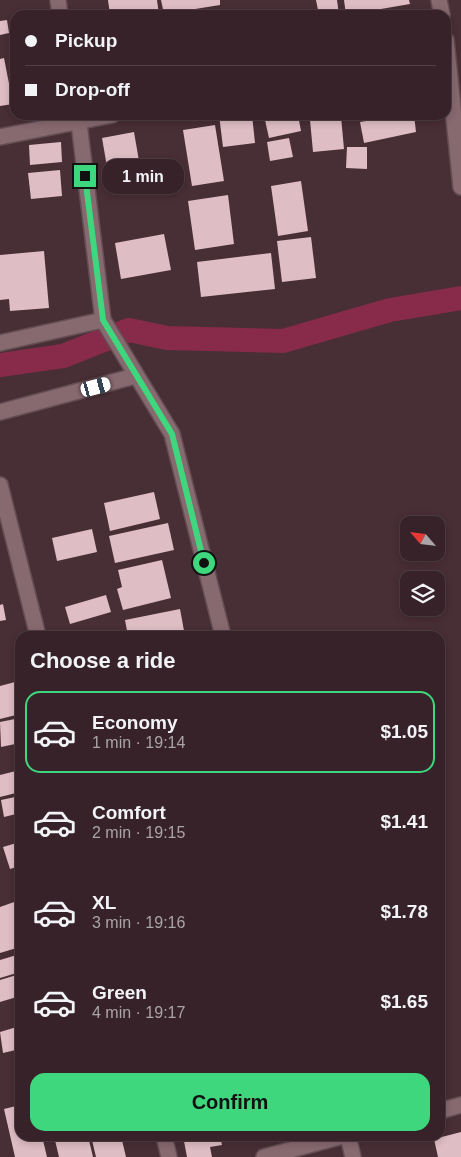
<!DOCTYPE html>
<html lang="en">
<head>
<meta charset="utf-8">
<style>
	:root { --surface:#362228; --page:#3d2a30; --text:#f1f3f6; --muted:#aaa4a8; --line:#503f45; --accent:#3ed77d }
	body { margin:0; font-family:Arial,sans-serif; background:var(--page); color:var(--text); height:100vh; display:flex; flex-direction:column; font-size:19px; white-space:nowrap }
	* { box-sizing:border-box; margin:0 }
	p { font-size:16px; color:var(--muted) }
	.icon { flex:none; width:28px; height:28px; fill:none; stroke:currentColor; stroke-width:2; stroke-linecap:round; stroke-linejoin:round }
	.map { position:relative; flex:1; overflow:hidden }
	.details { position:absolute; left:15px; top:631px; width:430px; height:510px; display:flex; flex-direction:column; background:var(--surface); border-radius:15px; box-shadow:0 2px 8px #0003,0 0 0 1px var(--line) }
	.details>* { flex:none }
	.guide { position:absolute; left:10px; top:10px; width:441px; height:110px; border-radius:15px; box-shadow:0 2px 8px #0003,0 0 0 1px var(--line); display:grid; align-content:center; height:110px; padding:0 15px; background:var(--surface) }
	.needle { width:32px; rotate:298deg }
	.fabs { position:absolute; left:400px; top:516px; display:grid; gap:10px }
	.fabs a { display:grid; place-items:center; width:45px; height:45px; border-radius:10px; background:var(--surface); box-shadow:0 2px 8px #0003,0 0 0 1px var(--line); font-size:25px }
	.end { position:absolute; width:22px; height:22px; margin:-11px; border:6px solid #3ed77d; background:#111; box-shadow:0 0 0 2px #111 }
	.from { border-radius:50% }
	.bubble { position:absolute; height:35px; border-radius:15px; background:var(--surface); box-shadow:0 2px 8px #0003,0 0 0 1px var(--line); font-size:16px; font-weight:700; line-height:35px; text-align:center }
	.car { position:absolute; width:15px; height:30px; margin:-15px -8px; border-radius:6px; box-shadow:0 0 4px 1px #0007; background:linear-gradient(#fff 24%,#345 0 40%,#fff 0 76%,#345 0 86%,#fff 0) }
	.guide b { display:flex; align-items:center; gap:18px; height:48px; font-size:19px }
	.guide b+b { border-top:1px solid var(--line) }
	.guide i { width:12px; height:12px; background:var(--text) }
	ul { padding:0; list-style:none }
	li { display:flex; align-items:center; gap:15px; height:82px; margin:0 10px 8px; padding:0 5px; border:2px solid transparent; border-radius:15px }
	li div { flex:1 }
	li b { display:block; font-size:19px }
	li em { font-style:normal; font-weight:700 }
	li.active { border-color:var(--accent) }
	li>.icon { width:45px; height:45px; stroke-width:1.5 }
	h2 { padding:0 15px; font-size:22px; line-height:60px }
	.action { display:flex; gap:10px; margin-top:auto; padding:10px 15px }
	.action a { flex:1; height:58px; border-radius:15px; background:var(--accent); color:#111; font-size:20px; font-weight:700; line-height:58px; text-align:center }
	.map>svg:first-child { display:block }
</style>
</head>
<body>
<div class="map">
<svg width="461" height="1157" viewBox="0 0 461 1157">
	<rect width="100%" height="100%" fill="#482e35"/>
	<g fill="none" stroke-linecap="round" stroke-linejoin="round">
		<polyline stroke="#882b4b" stroke-width="24" points="0,365 63,356 129,330 167,338 283,341 390,310 461,298"/>
	</g>
	<g fill="#dfbdc5">
		<polygon points="108,0 157,0 159,15 110,15"/>
		<polygon points="161,0 220,0 220,5 164,14"/>
		<polygon points="316,0 337,0 339,15 319,15"/>
		<polygon points="344,0 409,0 410,4 346,15"/>
		<polygon points="7,20 9,33 0,35 0,21"/>
		<polygon points="4,58 13,104 0,106 0,59"/>
		<polygon points="219,115 252,115 255,143 223,147"/>
		<polygon points="287,115 298,115 301,131 269,138 265,120"/>
		<polygon points="403,115 414,115 416,132 364,143 360,122"/>
		<polygon points="341,117 344,149 313,152 310,120"/>
		<polygon points="215,125 224,181 192,186 183,130"/>
		<polygon points="134,132 143,184 111,190 102,138"/>
		<polygon points="289,138 293,157 270,161 267,142"/>
		<polygon points="61,142 62,162 30,165 29,145"/>
		<polygon points="347,147 367,147 367,169 346,168"/>
		<polygon points="60,170 62,196 31,199 28,173"/>
		<polygon points="301,181 308,231 278,236 271,186"/>
		<polygon points="228,195 234,244 195,250 188,201"/>
		<polygon points="164,234 171,270 121,279 115,243"/>
		<polygon points="311,237 316,278 282,282 277,241"/>
		<polygon points="44,251 49,308 10,311 9,299 0,300 0,255"/>
		<polygon points="271,253 275,289 201,297 197,262"/>
		<polygon points="154,492 160,519 110,531 104,503"/>
		<polygon points="168,523 174,550 115,563 109,536"/>
		<polygon points="92,529 97,552 57,561 52,538"/>
		<polygon points="162,560 171,598 123,610 117,589 122,587 118,570"/>
		<polygon points="106,595 111,612 70,624 65,607"/>
		<polygon points="3,604 6,620 0,621 0,605"/>
		<polygon points="180,609 185,636 128,636 125,620"/>
		<polygon points="15,682 20,699 20,714 0,719 0,686"/>
		<polygon points="20,718 20,743 1,747 0,722"/>
		<polygon points="20,770 20,792 0,797 0,775"/>
		<polygon points="20,796 20,813 4,817 1,800"/>
		<polygon points="20,842 20,866 10,869 3,847"/>
		<polygon points="17,901 20,910 20,947 0,953 0,907"/>
		<polygon points="20,954 20,972 0,978 0,960"/>
		<polygon points="20,974 20,996 0,1002 0,980"/>
		<polygon points="20,1026 20,1049 3,1053 0,1032"/>
		<polygon points="20,1074 20,1093 14,1076"/>
		<polygon points="20,1105 20,1136 42,1136 47,1157 15,1157 4,1109"/>
		<polygon points="461,1132 461,1157 438,1157 434,1139"/>
		<polygon points="54,1136 88,1136 93,1157 59,1157"/>
		<polygon points="91,1136 121,1136 126,1157 96,1157"/>
		<polygon points="183,1136 220,1136 222,1145 210,1147 212,1157 187,1157"/>
	</g>
	<g fill="none" stroke-linecap="round" stroke-linejoin="round">
		<defs>
			<g id="street">
				<polyline points="58,0 60,15"/>
				<polyline points="439,0 442,15"/>
				<polyline points="446,40 461,187"/>
				<polyline points="78,115 103,320 172,434 223,636"/>
				<polyline points="0,137 112,115"/>
				<polyline points="0,343 103,320"/>
				<polyline points="0,412 135,376"/>
				<polyline points="0,485 38,636"/>
				<polyline points="440,1111 461,1105"/>
				<polyline points="164,1136 169,1157"/>
				<polyline points="348,1136 353,1157"/>
				<polyline points="264,1157 343,1136"/>
			</g>
		</defs>
		<use href="#street" stroke="#644e54" stroke-width="18"/>
		<use href="#street" stroke="#876970" stroke-width="15"/>
	</g>
	<g fill="none" stroke-linecap="round" stroke-linejoin="round">
		<polyline stroke="#3ed77d" stroke-width="6" points="85,176 103,320 172,434 204,563"/>
	</g>
</svg>
<div class="fabs">
<a><svg class="needle" viewBox="-14 -14 28 28"><path d="M0-13l5 13h-10z" fill="#e53935"/><path d="M0 13l5-13h-10z" fill="#aaa4a8"/></svg></a>
<a><svg class="icon" aria-label="layers" viewBox="0 0 24 24"><path d="M12 4l9 5-9 5-9-5zM3 14l9 5 9-5"/></svg></a>
</div>
<i class="end from" style="left:204px;top:563px"></i>
<i class="end" style="left:85px;top:176px"></i>
<div class="bubble" style="left:102px;top:159px;width:82px">1 min</div>
<i class="car" style="left:96px;top:387px;rotate:75deg"></i>
<div class="guide">
<b><i class="from"></i>Pickup</b>
<b><i></i>Drop-off</b>
</div>
<section class="details">
<h2>Choose a ride</h2>
<ul>
<li class="active"><svg class="icon" aria-label="car" viewBox="0 0 24 24"><path d="M5 17H2v-5l4-1 3-4h7l3 4 3 1v5h-3M9 17h6M6 11h13"/><circle cx="7" cy="17" r="2"/><circle cx="17" cy="17" r="2"/></svg><div><b>Economy</b><p>1 min · 19:14</p></div><em>$1.05</em></li>
<li><svg class="icon" aria-label="car" viewBox="0 0 24 24"><path d="M5 17H2v-5l4-1 3-4h7l3 4 3 1v5h-3M9 17h6M6 11h13"/><circle cx="7" cy="17" r="2"/><circle cx="17" cy="17" r="2"/></svg><div><b>Comfort</b><p>2 min · 19:15</p></div><em>$1.41</em></li>
<li><svg class="icon" aria-label="car" viewBox="0 0 24 24"><path d="M5 17H2v-5l4-1 3-4h7l3 4 3 1v5h-3M9 17h6M6 11h13"/><circle cx="7" cy="17" r="2"/><circle cx="17" cy="17" r="2"/></svg><div><b>XL</b><p>3 min · 19:16</p></div><em>$1.78</em></li>
<li><svg class="icon" aria-label="car" viewBox="0 0 24 24"><path d="M5 17H2v-5l4-1 3-4h7l3 4 3 1v5h-3M9 17h6M6 11h13"/><circle cx="7" cy="17" r="2"/><circle cx="17" cy="17" r="2"/></svg><div><b>Green</b><p>4 min · 19:17</p></div><em>$1.65</em></li>
</ul>
<div class="action"><a>Confirm</a></div>
</section>
</div>
</body>
</html>
